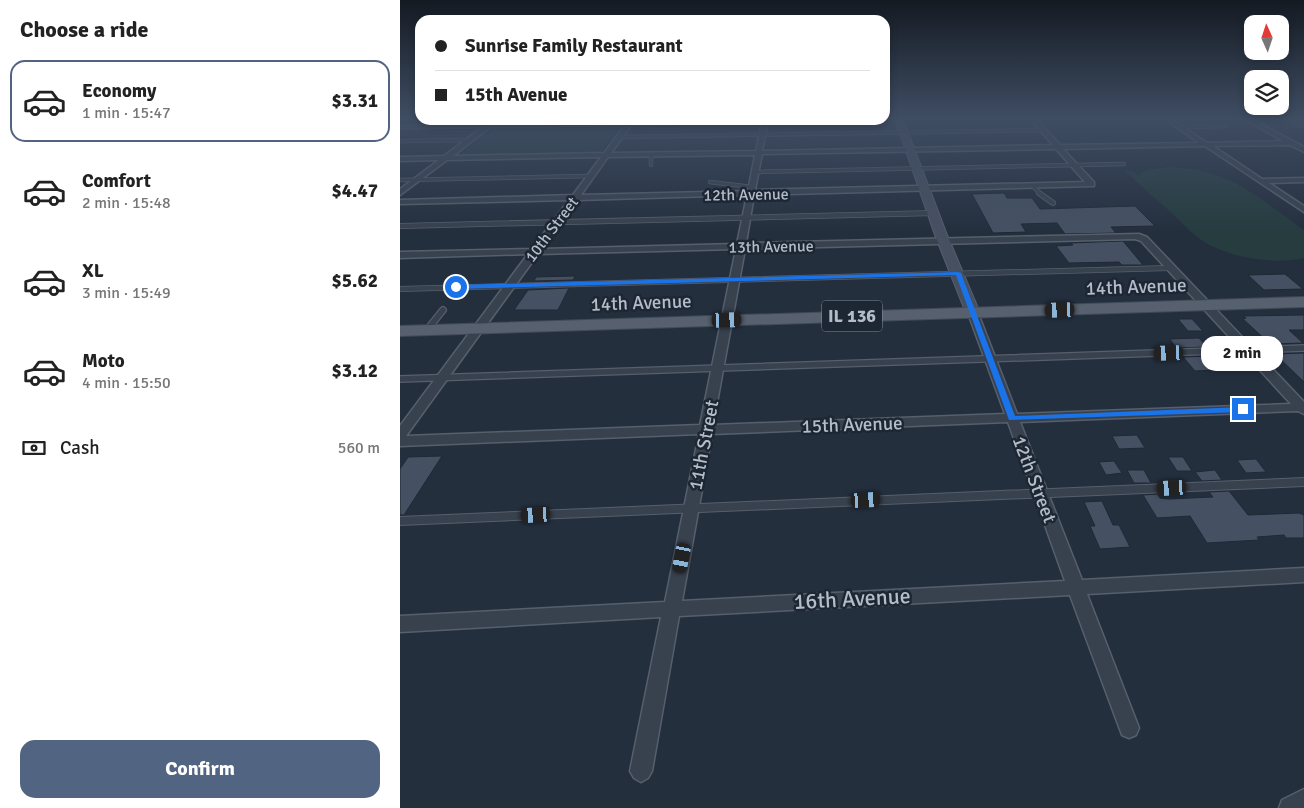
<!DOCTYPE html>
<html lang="en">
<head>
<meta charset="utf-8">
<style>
	:root { --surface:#fff; --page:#f6f6f6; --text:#222; --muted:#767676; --line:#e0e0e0; --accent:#516482 }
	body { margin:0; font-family:Signika,sans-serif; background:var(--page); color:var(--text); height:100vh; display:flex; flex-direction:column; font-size:19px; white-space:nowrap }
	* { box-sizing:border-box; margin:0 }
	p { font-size:16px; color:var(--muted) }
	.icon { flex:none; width:28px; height:28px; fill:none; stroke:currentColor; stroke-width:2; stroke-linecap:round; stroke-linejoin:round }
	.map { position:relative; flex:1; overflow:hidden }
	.drawer { display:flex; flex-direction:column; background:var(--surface); width:400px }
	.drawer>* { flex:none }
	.hud { position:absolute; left:15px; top:15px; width:475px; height:110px; border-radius:15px; box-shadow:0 2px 8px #0003; display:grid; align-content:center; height:110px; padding:0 20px; background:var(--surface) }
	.needle { width:32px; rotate:357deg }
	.fabs { position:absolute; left:844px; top:15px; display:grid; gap:10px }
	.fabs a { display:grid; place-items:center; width:45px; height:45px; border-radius:10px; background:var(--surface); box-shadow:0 2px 8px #0003; font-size:25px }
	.end { position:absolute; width:22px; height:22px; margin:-11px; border:6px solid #1a73e8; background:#fff; box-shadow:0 0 0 2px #fff }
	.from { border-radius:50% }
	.bubble { position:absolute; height:35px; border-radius:15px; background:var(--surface); box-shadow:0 2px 8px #0003; font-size:16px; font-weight:800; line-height:35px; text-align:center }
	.car { position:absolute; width:15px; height:30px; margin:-15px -8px; border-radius:6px; box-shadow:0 0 4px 1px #0007; background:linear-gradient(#222 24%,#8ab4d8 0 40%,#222 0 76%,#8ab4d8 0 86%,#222 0) }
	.hud b { display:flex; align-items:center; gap:18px; height:48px; font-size:19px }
	.hud b+b { border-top:1px solid var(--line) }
	.hud i { width:12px; height:12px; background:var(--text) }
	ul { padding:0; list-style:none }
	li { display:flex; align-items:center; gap:15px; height:82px; margin:0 10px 8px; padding:0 10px; border:2px solid transparent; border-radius:15px }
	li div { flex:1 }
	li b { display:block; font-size:19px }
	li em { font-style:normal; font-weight:800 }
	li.active { border-color:var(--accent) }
	li>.icon { width:45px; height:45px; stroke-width:1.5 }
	h2 { padding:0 20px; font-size:22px; line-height:60px }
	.pay { display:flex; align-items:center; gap:12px; height:55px; padding:0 20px; font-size:19px }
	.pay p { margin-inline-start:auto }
	.cta { display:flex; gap:10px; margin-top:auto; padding:10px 20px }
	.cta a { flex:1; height:58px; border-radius:15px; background:var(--accent); color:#fff; font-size:20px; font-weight:800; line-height:58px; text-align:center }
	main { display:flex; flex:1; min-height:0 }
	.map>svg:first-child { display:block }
</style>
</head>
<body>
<main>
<section class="drawer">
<h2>Choose a ride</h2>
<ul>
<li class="active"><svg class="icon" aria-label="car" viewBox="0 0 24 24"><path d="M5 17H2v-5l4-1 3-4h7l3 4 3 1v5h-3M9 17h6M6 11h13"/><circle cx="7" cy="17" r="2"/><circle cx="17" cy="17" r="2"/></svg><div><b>Economy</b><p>1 min · 15:47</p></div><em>$3.31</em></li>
<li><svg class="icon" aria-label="car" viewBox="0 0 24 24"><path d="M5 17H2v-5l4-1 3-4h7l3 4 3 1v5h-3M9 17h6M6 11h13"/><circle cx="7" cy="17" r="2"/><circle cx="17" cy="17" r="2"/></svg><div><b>Comfort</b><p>2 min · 15:48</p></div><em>$4.47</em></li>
<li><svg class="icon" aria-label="car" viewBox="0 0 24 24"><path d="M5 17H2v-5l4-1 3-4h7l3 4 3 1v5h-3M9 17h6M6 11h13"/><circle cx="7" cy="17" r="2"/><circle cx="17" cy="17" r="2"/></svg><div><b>XL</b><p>3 min · 15:49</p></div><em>$5.62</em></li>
<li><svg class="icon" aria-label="car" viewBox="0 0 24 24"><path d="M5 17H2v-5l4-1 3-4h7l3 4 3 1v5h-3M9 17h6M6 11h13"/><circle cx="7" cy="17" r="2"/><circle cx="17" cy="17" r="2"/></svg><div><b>Moto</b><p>4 min · 15:50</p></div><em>$3.12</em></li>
</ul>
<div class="pay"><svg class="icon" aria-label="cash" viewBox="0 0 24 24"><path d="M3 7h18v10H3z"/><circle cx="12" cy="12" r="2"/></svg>Cash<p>560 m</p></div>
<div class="cta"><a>Confirm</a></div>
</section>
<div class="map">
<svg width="904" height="808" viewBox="0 0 904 808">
	<rect width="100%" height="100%" fill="#242f3e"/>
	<g fill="#263c3f">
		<polygon points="219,126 199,154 58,156 94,128"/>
		<path d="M768,167C829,168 857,197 904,230V258C873,265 830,258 803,241C792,234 783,224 774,215C758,201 741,186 725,171H733L738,175L747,170Z"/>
	</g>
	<g fill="#455162" stroke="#1f2835">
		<polygon points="604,193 607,198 632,198 640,209 735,206 755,226 711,227 716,233 665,234 657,223 621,224 626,232 593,233 572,194"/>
		<polygon points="723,241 743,265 722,265 719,262 669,263 656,246 673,245 671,243"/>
		<polygon points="885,274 903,289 864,290 848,275"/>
		<polygon points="175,276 173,280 134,281 136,277"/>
		<polygon points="169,288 158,310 114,310 128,290"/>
		<polygon points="904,315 904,330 889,330 903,343 870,344 843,319 846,318 843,316"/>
		<polygon points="778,319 792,319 803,331 788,331"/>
		<polygon points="799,338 807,347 776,348 770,339"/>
		<polygon points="904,353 904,382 875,354"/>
		<polygon points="815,356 820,361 806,362 813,370 795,371 783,357"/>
		<polygon points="737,435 745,448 719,449 712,436"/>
		<polygon points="42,456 4,515 0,515 0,469 8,457"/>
		<polygon points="768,457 783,457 792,471 777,471"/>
		<polygon points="856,459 866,472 846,473 837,460"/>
		<polygon points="714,461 722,473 706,475 699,462"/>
		<polygon points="727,470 744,470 751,483 734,483"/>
		<polygon points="815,470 822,480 802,481 795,472"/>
		<polygon points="829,491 848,515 899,513 904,515 904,538 886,538 884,535 857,537 859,540 807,543 790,516 757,518 743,495 758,494 760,498 768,499 813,497 809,492"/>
		<polygon points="702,501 713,525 719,525 730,547 700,549 690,526 695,526 684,502"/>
	</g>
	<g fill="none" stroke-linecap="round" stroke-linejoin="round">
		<defs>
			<g id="lane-far3">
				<polyline points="887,119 904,127"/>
				<polyline points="781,127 826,126"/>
				<polyline points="219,137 642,130"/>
				<polyline points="0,141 69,140"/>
				<polyline points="251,155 251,165"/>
				<polyline points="355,172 724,164"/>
				<polyline points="0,180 190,176"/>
				<polyline points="310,182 352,187"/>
				<polyline points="634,187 640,194"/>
			</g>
			<g id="lane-far2">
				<polyline points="639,193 653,203"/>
				<polyline points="0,226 535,213"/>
				<polyline points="0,289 769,268"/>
			</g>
			<g id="lane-far1">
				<polyline points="27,330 43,310"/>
				<polyline points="0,379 904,348"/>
			</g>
			<polyline id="lane" points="0,521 904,482"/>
			<g id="street">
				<path d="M630,119H636L660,145L799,143L765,119H772L807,143L883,141L848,121L853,120L904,147V152L890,145L813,146L862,179L904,178V182L869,183L904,206V212L805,146L663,149L694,182V186L354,195L346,243L739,234L747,237L904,402V414L898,411L620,422L682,580L904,568V582L687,594L739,728L736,735L729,738L722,735L670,595L279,616L252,771L248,778L241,782L234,778L230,771L261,617L0,632V616L265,602L299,434L0,446V426L128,254L0,258V252L132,249L169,200L0,204V200L173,195L201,157L47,160L0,195V189L39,160L0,161V157L44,156L92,120H99L53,156L204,153L229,120H235L211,153L356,151L362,120H368L362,151L653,145ZM656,149L685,182L355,190L362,154ZM355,155L348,191L181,195L208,157ZM347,195L337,244L142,249L177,200ZM735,239L741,241L891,404L617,414L578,313L573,310L568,313L605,414L313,425L345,249ZM336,249L300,425L6,436L138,254ZM608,422L665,581L282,601L312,434Z"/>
				<polygon points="904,789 904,808 879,808 882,800"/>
			</g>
			<g id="secondary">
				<polygon points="495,119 503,119 547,235 580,313 578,316 568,316 566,313 535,235"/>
				<polygon points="266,120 412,120 408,122 0,129 0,125"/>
			</g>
			<polygon id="primary" points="904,297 904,307 0,336 0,326"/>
		</defs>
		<use href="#lane-far3" stroke="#565f6c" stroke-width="4.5"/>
		<use href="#lane-far2" stroke="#565f6c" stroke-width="6"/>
		<use href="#lane-far1" stroke="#565f6c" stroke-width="8"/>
		<use href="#lane" stroke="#565f6c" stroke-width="10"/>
		<use href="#street" stroke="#565f6c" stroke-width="3"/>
		<use href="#secondary" stroke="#565f6c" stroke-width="2"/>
		<use href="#primary" stroke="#414a57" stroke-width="2"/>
		<use href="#lane-far3" stroke="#38414e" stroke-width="3"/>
		<use href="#lane-far2" stroke="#38414e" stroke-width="4.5"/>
		<use href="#lane-far1" stroke="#38414e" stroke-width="5.5"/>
		<use href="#lane" stroke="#38414e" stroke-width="8"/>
		<use href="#street" fill="#38414e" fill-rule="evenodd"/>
		<use href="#secondary" fill="#465061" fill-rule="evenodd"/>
		<use href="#primary" fill="#56606e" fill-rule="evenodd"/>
	</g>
	<linearGradient id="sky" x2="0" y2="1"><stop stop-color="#141a22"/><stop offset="0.51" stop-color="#3f4d63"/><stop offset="1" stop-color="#3f4d63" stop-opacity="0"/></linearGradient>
	<rect width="904" height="232" fill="url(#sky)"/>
	<polygon fill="#1a73e8" points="558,272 561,273 615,416 843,407 847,409 843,412 609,420 556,275 56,289 53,287 56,285"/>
	<g text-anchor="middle" stroke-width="5" stroke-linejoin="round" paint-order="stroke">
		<g font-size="16" fill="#b4bcc9" stroke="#1d2633">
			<text transform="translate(346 194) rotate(-1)" y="6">12th Avenue</text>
			<text transform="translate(151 229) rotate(-53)" y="6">10th Street</text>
			<text transform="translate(371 246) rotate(-1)" y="6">13th Avenue</text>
		</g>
		<rect fill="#1d2633" stroke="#878f9c" stroke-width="1" x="422" y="300.5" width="60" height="31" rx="4"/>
		<g font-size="18" font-weight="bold" fill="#b4bcc9">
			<text x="452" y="322">IL 136</text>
		</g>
		<g font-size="19" fill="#b4bcc9" stroke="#1d2633">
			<text transform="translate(736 286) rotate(-2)" y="7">14th Avenue</text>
			<text transform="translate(241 302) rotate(-2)" y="7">14th Avenue</text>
			<text transform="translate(452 424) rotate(-2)" y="7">15th Avenue</text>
			<text transform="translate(303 445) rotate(-79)" y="7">11th Street</text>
			<text transform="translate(635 479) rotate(69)" y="7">12th Street</text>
		</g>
		<g font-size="22" fill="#b4bcc9" stroke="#1d2633">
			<text transform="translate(452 598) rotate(-3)" y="8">16th Avenue</text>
		</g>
	</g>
</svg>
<div class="fabs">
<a><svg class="needle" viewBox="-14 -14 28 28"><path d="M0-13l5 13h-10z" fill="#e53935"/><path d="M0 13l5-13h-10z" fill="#767676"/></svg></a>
<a><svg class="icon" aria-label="layers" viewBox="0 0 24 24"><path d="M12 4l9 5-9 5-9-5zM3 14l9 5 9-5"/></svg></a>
</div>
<i class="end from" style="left:56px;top:287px"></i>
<i class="end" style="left:843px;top:409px"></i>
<div class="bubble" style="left:801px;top:336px;width:82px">2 min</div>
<i class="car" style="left:660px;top:310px;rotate:268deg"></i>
<i class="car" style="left:327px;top:320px;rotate:88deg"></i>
<i class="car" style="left:769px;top:353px;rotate:268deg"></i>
<i class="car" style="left:772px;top:488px;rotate:267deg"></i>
<i class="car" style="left:466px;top:500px;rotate:87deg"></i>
<i class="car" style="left:136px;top:515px;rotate:267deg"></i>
<i class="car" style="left:282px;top:558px;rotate:191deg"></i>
<div class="hud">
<b><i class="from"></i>Sunrise Family Restaurant</b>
<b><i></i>15th Avenue</b>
</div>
</div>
</main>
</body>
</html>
